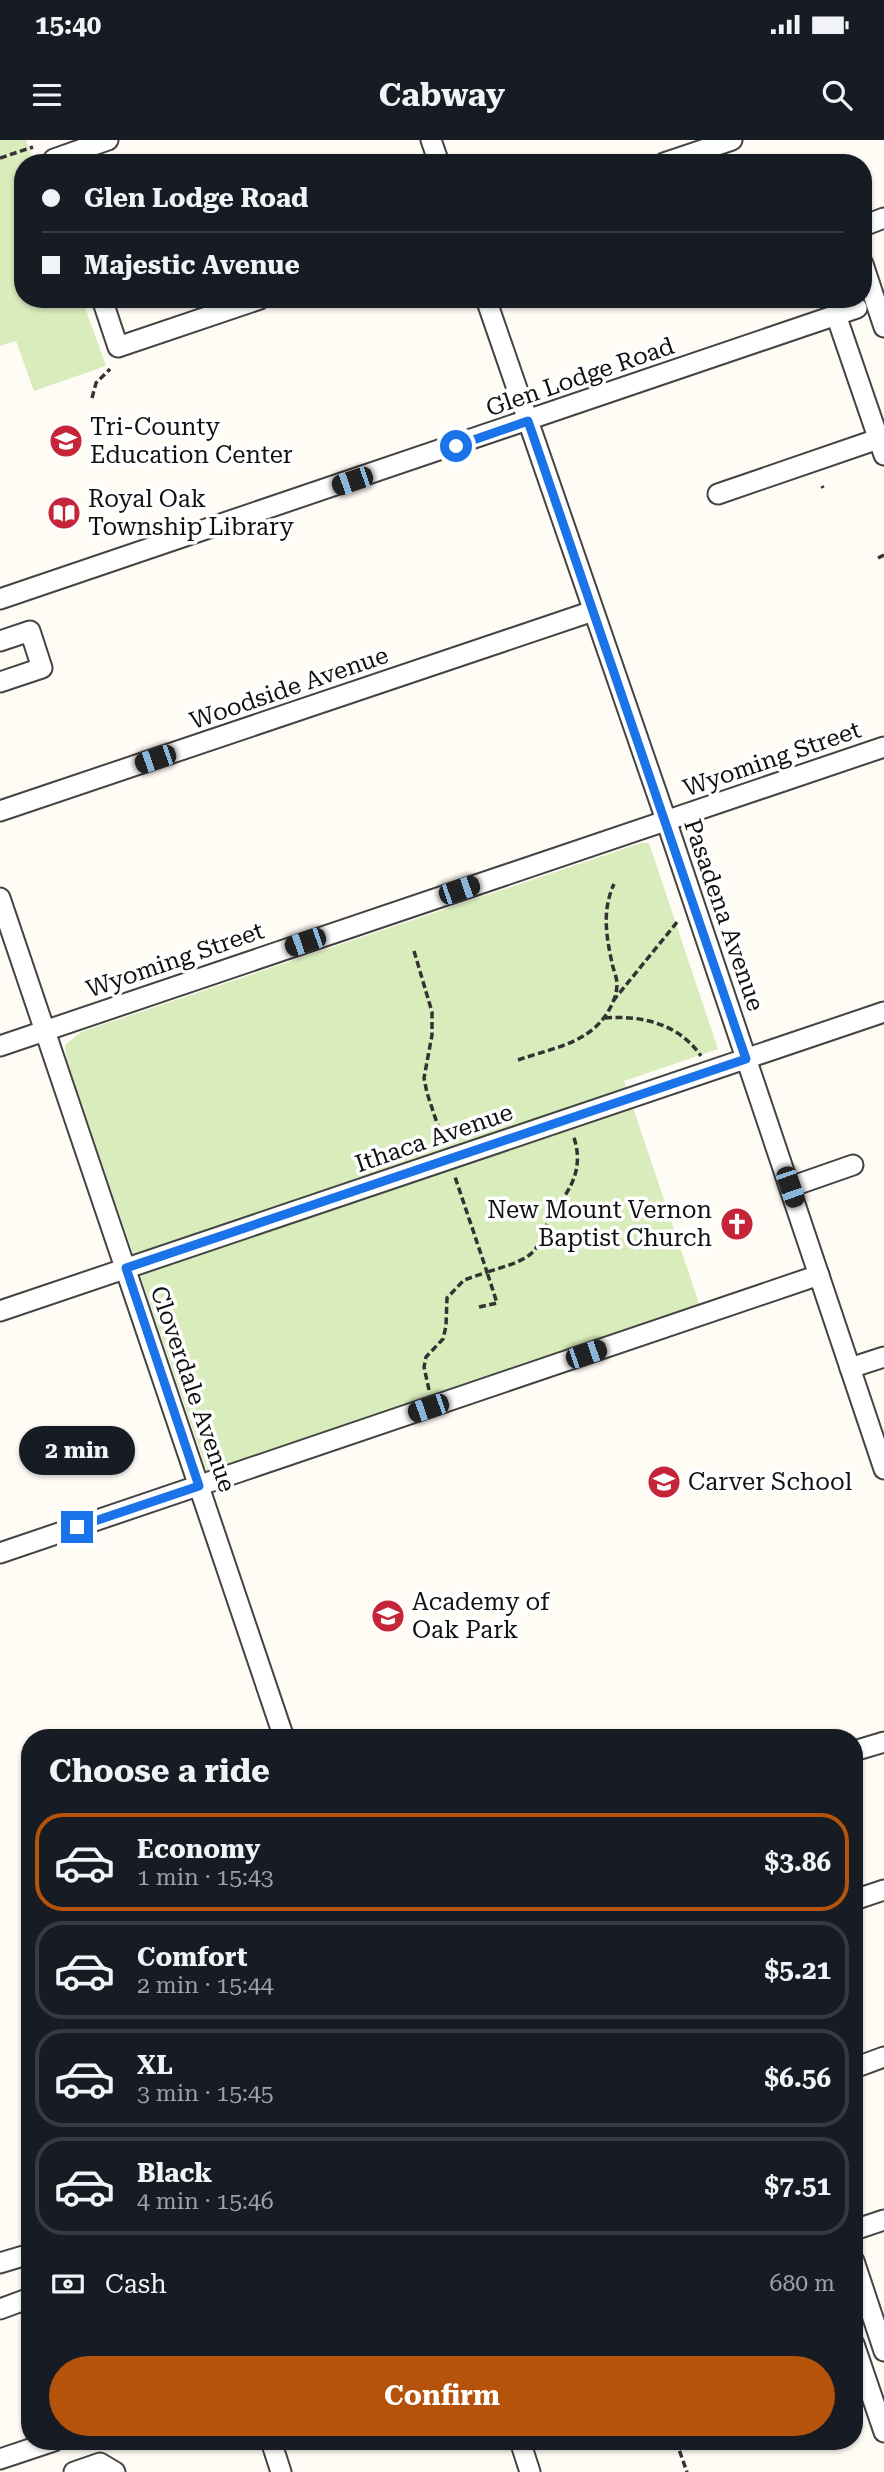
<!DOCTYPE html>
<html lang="en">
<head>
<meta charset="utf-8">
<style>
	:root { --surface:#171b24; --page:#242831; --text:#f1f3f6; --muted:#9ea1a6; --line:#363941; --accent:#b45309 }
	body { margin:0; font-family:"Roboto Serif",serif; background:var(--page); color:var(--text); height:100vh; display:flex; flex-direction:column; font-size:26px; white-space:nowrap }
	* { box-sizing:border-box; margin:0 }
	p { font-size:23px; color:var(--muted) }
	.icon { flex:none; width:38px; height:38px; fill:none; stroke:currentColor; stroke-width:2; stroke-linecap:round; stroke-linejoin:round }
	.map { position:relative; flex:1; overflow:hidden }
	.drawer { position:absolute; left:21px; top:1589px; width:842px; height:721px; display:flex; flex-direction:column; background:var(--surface); border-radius:28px; box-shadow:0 2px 5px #0004 }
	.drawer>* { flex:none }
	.top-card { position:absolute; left:14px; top:14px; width:858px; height:154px; border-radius:28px; box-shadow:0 2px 5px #0004; display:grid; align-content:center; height:154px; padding:0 28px; background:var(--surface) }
	.end { position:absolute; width:32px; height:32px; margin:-16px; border:9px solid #1a73e8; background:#fff; box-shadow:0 0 0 4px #fff }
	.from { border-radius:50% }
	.bubble { position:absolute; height:49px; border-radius:24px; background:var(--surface); box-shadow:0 2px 5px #0004; font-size:23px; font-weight:700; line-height:49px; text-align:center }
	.car { position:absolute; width:21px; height:42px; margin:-21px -10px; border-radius:9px; box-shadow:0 0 5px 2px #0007; background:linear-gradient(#222 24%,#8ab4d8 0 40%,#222 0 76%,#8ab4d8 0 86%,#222 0) }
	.top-card b { display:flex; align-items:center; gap:24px; height:66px; font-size:26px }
	.top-card b+b { border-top:2px solid var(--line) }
	.top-card i { width:18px; height:18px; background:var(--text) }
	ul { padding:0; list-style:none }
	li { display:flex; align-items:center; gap:21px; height:98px; margin:0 14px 10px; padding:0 14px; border:4px solid var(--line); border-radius:28px }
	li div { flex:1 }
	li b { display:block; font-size:26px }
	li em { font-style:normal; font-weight:700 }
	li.selected { border-color:var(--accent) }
	li>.icon { width:63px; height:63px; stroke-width:1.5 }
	h2 { padding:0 28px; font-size:32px; line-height:84px }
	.pay { display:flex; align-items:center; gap:18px; height:77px; padding:0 28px; font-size:26px }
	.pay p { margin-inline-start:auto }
	.button { display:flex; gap:14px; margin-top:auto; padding:14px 28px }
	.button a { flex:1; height:80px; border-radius:42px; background:var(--accent); color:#fff; font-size:28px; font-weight:700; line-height:80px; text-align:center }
	.status { display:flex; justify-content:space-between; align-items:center; height:49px; padding:0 35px; background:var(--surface); direction:ltr }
	.status svg { height:19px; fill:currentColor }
	header { display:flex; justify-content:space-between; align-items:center; height:91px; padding:0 28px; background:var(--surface); font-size:32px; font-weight:700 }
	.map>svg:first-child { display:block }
</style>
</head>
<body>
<div class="status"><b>15:40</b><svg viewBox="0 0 49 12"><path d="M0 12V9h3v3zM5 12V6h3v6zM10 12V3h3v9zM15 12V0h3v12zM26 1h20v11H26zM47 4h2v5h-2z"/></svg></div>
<header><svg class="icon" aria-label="menu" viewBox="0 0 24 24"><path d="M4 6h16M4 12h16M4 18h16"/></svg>Cabway<svg class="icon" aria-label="search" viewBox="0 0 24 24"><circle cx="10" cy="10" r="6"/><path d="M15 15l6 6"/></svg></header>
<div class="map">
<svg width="884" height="2332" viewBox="0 0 884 2332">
	<rect width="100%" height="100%" fill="#fffcf5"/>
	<g fill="#d9ecbc">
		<polygon points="0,0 26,0 34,23 23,23 23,159 82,159 106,226 34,251 16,201 0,206"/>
		<polygon points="641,703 649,703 718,909 624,941 700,1166 207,1331 66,917 65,905 81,892"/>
	</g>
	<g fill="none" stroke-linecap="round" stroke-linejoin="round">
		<defs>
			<g id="minor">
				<polyline points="431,0 439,23"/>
				<polyline points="56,23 54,19 108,0"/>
				<polyline points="664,23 732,0"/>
				<polyline points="863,86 884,78"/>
				<polyline points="863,124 884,187"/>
				<polyline points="102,159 118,207 260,159"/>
				<polyline points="486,159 666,680 884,1329"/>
				<polyline points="836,175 884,315"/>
				<polyline points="718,354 878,299"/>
				<polyline points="0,459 857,168"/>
				<polyline points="0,501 30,491 42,528 0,542"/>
				<polyline points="0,671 593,471"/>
				<polyline points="0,758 284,1598"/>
				<polyline points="0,906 884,607"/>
				<polyline points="790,1047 853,1025"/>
				<polyline points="0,1171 884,872"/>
				<polyline points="850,1228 884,1217"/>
				<polyline points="0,1413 819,1135"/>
				<polyline points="854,1611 884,1602"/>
				<polyline points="854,1760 884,1750"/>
				<polyline points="854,1928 884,1917"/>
				<polyline points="854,2090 884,2080"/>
				<polyline points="854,2121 884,2211"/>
				<polyline points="0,2123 30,2114"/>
				<polyline points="0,2169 30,2158"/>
				<polyline points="854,2204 884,2292"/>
				<polyline points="271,2301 281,2332"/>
				<polyline points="520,2301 530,2332"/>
				<polyline points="0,2319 54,2301"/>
				<polyline points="74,2332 100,2323 115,2332"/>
			</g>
		</defs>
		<use href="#minor" stroke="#444" stroke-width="23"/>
		<g stroke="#333" stroke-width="3.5" stroke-dasharray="7 3.5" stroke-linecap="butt">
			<polyline points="0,18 33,7"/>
			<polyline points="92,258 96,243 110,229"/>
			<polyline points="822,346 823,348"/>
			<polyline points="878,418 884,415"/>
			<polyline points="414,811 432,872 432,895 424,938 427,953 444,1004"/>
			<polyline points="613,861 678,781"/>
			<path d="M605,878C642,875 679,884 701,916"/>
			<path d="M518,920C540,912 568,907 588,893C603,883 617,862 617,844C617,837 613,829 612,823C606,795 602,770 614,744"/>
			<path d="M479,1167L497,1163L487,1132C500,1128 516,1124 528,1116C541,1107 543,1092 549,1079C552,1072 557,1067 561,1061C577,1040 582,1019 573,995"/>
			<polyline points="429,1250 424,1227 426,1217 443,1199 446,1186 447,1158 464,1140 487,1132 455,1037"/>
			<polyline points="676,2301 687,2332"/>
		</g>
		<use href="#minor" stroke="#fff" stroke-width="19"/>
	</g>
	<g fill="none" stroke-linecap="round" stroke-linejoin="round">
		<polyline stroke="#1a73e8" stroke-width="9" points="77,1387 199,1346 126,1128 746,919 528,281 456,306"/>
	</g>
	<defs>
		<symbol id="school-disc" viewBox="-11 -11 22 22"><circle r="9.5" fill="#c62439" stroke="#fff"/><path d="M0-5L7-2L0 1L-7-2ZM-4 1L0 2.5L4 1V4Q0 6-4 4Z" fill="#fff"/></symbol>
		<symbol id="library-disc" viewBox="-11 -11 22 22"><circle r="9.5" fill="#c62439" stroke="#fff"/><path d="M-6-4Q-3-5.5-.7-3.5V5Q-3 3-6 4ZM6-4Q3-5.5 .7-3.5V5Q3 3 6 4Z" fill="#fff"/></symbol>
		<symbol id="church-disc" viewBox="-11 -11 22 22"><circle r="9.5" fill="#c62439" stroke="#fff"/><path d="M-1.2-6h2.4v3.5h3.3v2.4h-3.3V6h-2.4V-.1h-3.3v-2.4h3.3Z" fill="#fff"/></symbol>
	</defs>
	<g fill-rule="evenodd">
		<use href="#school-disc" x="47" y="282" width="38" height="38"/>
		<use href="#library-disc" x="45" y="354" width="38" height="38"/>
		<use href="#church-disc" x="718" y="1065" width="38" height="38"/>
		<use href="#school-disc" x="645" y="1323" width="38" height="38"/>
		<use href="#school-disc" x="369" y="1457" width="38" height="38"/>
	</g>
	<g text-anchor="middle" stroke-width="7" stroke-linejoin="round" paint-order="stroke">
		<g font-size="24" fill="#111" stroke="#fff">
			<text transform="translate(580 237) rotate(-19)" y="8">Glen Lodge Road</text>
			<text transform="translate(289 548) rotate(-19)" y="8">Woodside Avenue</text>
			<text transform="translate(772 619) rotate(-19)" y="8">Wyoming Street</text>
			<text transform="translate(724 775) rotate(71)" y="8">Pasadena Avenue</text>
			<text transform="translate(175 820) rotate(-19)" y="8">Wyoming Street</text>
			<text transform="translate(434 998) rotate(-19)" y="8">Ithaca Avenue</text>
			<text transform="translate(193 1249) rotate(71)" y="8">Cloverdale Avenue</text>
		</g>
		<g font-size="24" fill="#111" stroke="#fff" text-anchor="start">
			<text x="90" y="295">Tri-County<tspan x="90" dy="28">Education Center</tspan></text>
			<text x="88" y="367">Royal Oak<tspan x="88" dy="28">Township Library</tspan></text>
			<text x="712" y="1078" text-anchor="end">New Mount Vernon<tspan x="712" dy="28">Baptist Church</tspan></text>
			<text x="688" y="1350">Carver School</text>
			<text x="412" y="1470">Academy of<tspan x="412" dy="28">Oak Park</tspan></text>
		</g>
	</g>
</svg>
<i class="end from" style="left:456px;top:306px"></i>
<i class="end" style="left:77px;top:1387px"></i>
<div class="bubble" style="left:19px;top:1286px;width:116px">2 min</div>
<i class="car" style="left:352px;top:341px;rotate:251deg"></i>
<i class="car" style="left:155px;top:619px;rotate:251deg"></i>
<i class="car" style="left:459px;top:750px;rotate:71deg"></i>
<i class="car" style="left:305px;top:802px;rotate:251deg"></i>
<i class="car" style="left:790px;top:1047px;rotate:161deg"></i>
<i class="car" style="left:586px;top:1214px;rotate:71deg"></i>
<i class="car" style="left:428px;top:1268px;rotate:251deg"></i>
<div class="top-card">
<b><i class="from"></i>Glen Lodge Road</b>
<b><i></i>Majestic Avenue</b>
</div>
<section class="drawer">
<h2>Choose a ride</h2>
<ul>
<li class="selected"><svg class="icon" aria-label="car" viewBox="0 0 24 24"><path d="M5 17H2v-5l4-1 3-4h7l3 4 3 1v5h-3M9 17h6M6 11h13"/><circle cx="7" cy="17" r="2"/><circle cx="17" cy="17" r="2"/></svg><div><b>Economy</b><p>1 min · 15:43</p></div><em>$3.86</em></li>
<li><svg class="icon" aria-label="car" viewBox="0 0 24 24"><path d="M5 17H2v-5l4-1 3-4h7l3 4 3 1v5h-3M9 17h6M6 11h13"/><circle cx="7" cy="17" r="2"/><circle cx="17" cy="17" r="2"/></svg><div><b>Comfort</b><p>2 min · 15:44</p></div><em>$5.21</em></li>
<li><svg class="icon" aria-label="car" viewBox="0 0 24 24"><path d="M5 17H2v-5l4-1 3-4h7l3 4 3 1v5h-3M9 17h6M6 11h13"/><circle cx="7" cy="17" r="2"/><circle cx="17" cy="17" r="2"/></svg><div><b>XL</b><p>3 min · 15:45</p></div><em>$6.56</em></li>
<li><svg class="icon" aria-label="car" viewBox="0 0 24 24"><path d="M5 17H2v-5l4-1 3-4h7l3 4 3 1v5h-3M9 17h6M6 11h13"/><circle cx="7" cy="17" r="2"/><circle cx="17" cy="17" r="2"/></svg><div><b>Black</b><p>4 min · 15:46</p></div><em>$7.51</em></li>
</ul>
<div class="pay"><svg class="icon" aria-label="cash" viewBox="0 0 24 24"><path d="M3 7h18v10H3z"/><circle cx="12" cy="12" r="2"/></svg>Cash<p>680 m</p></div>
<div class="button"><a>Confirm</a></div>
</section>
</div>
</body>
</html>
